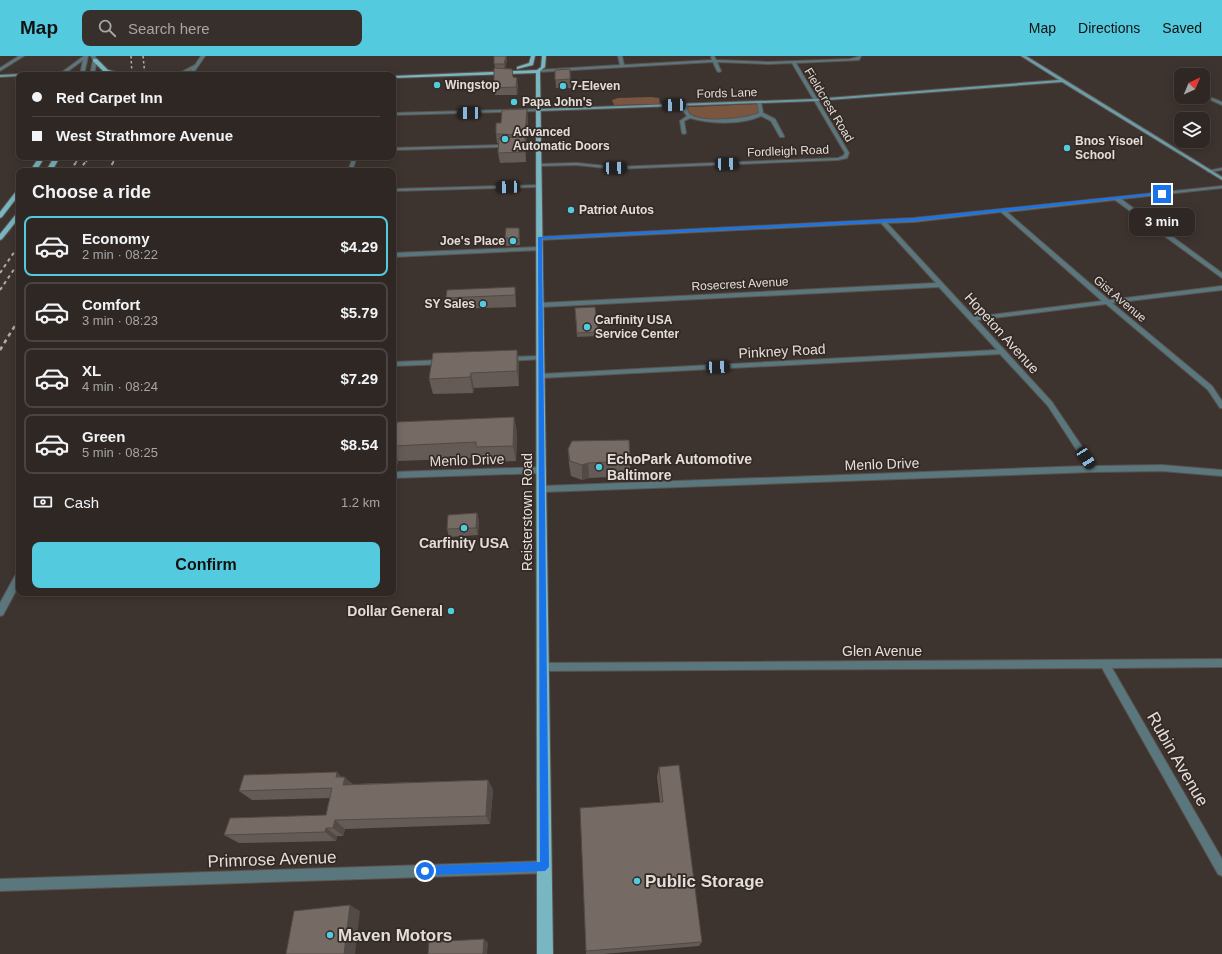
<!DOCTYPE html>
<html lang="en">
<head>
<meta charset="utf-8">
<style>
	:root { --surface:#2e2723; --page:#362f2b; --text:#f1f3f6; --muted:#a7a5a6; --line:#494441; --accent:#54cade }
	body { margin:0; font-family:Arial,sans-serif; background:var(--page); color:var(--text); height:100vh; display:flex; flex-direction:column; font-size:15px; white-space:nowrap }
	* { box-sizing:border-box; margin:0 }
	p { font-size:13px; color:var(--muted) }
	.icon { flex:none; width:22px; height:22px; fill:none; stroke:currentColor; stroke-width:2; stroke-linecap:round; stroke-linejoin:round }
	.map { position:relative; flex:1; overflow:hidden }
	.panel { position:absolute; left:16px; top:112px; width:380px; height:428px; display:flex; flex-direction:column; background:var(--surface); border-radius:8px; box-shadow:0 2px 10px #0003,0 0 0 1px var(--line) }
	.panel>* { flex:none }
	.hud { position:absolute; left:16px; top:16px; width:380px; height:88px; border-radius:8px; box-shadow:0 2px 10px #0003,0 0 0 1px var(--line); display:grid; align-content:center; height:88px; padding:0 16px; background:var(--surface) }
	.needle { width:26px; rotate:44deg }
	.tools { position:absolute; left:1174px; top:12px; display:grid; gap:8px }
	.tools a { display:grid; place-items:center; width:36px; height:36px; border-radius:8px; background:var(--surface); box-shadow:0 2px 10px #0003,0 0 0 1px var(--line); font-size:20px }
	.end { position:absolute; width:18px; height:18px; margin:-9px; border:5px solid #1a73e8; background:#fff; box-shadow:0 0 0 2px #fff }
	.from { border-radius:50% }
	.bubble { position:absolute; height:28px; border-radius:8px; background:var(--surface); box-shadow:0 2px 10px #0003,0 0 0 1px var(--line); font-size:13px; font-weight:700; line-height:28px; text-align:center }
	.car { position:absolute; width:12px; height:24px; margin:-12px -6px; border-radius:5px; box-shadow:0 0 3px 1px #0007; background:linear-gradient(#222 24%,#8ab4d8 0 40%,#222 0 76%,#8ab4d8 0 86%,#222 0) }
	.hud b { display:flex; align-items:center; gap:14px; height:38px; font-size:15px }
	.hud b+b { border-top:1px solid var(--line) }
	.hud i { width:10px; height:10px; background:var(--text) }
	ul { padding:0; list-style:none }
	li { display:flex; align-items:center; gap:12px; height:60px; margin:0 8px 6px; padding:0 8px; border:2px solid var(--line); border-radius:8px }
	li div { flex:1 }
	li b { display:block; font-size:15px }
	li em { font-style:normal; font-weight:700 }
	li.selected { border-color:var(--accent) }
	li>.icon { width:36px; height:36px; stroke-width:1.5 }
	h2 { padding:0 16px; font-size:18px; line-height:48px }
	.pay { display:flex; align-items:center; gap:10px; height:44px; padding:0 16px; font-size:15px }
	.pay p { margin-inline-start:auto }
	.cta { display:flex; gap:8px; margin-top:auto; padding:8px 16px }
	.cta a { flex:1; height:46px; border-radius:8px; background:var(--accent); color:#111; font-size:16px; font-weight:700; line-height:46px; text-align:center }
	header { display:flex; align-items:center; gap:24px; box-sizing:border-box; height:56px; padding:0 20px; background:var(--accent); color:#111 }
	header strong { font-size:19px }
	nav { display:flex; gap:22px; margin-inline-start:auto; font-size:14px }
	.search { width:280px; height:36px; background:var(--page); display:flex; align-items:center; gap:10px; box-sizing:border-box; padding:0 14px; border-radius:8px; color:var(--muted); font-size:15px }
	.map>svg:first-child { display:block }
</style>
</head>
<body>
<header>
<strong>Map</strong>
<div class="search"><svg class="icon" aria-label="search" viewBox="0 0 24 24"><circle cx="10" cy="10" r="6"/><path d="M15 15l6 6"/></svg>Search here</div>
<nav><a>Map</a><a>Directions</a><a>Saved</a></nav>
</header>
<div class="map">
<svg width="1222" height="898" viewBox="0 0 1222 898">
	<rect width="100%" height="100%" fill="#3e342f"/>
	<g fill="#7a5641">
		<polygon points="651,41 659,42 660,48 614,49 612,44 618,42"/>
		<path d="M758,48V59C742,63 698,68 687,55L688,51H690Z"/>
	</g>
	<g fill="none" stroke-linecap="round" stroke-linejoin="round">
		<defs>
			<g id="street">
				<polygon points="19,0 24,0 0,15 0,12"/>
				<polygon points="84,0 88,0 84,19 80,19 83,4 63,19 58,19"/>
				<polygon points="91,0 95,0 97,4 94,19 90,19 93,4"/>
				<polygon points="201,0 205,0 192,19 188,19 192,13 181,19 176,19 195,9"/>
				<polygon points="618,0 622,0 624,9 712,4 711,1 713,0 714,0 716,4 768,6 850,3 861,0 859,4 796,7 849,97 847,102 838,104 615,113 577,109 537,110 537,109 539,108 577,107 615,111 838,102 843,100 845,97 792,7 768,8 717,6 721,15 719,16 717,15 713,6 538,16 536,15 538,14 620,9"/>
				<polygon points="1212,42 1222,46 1222,49 1211,44"/>
				<path d="M759,45L761,46L763,57L775,63L784,80V81H780L771,65L761,60C741,69 711,68 690,62L684,65L686,77L684,78L682,77L680,65L687,60L683,55L684,47L687,48C687,52 687,57 691,59C703,67 746,63 759,57L757,46Z"/>
				<polygon points="540,53 540,55 539,55 393,59 393,57"/>
				<polygon points="541,88 541,89 539,90 393,94 393,92"/>
				<polygon points="353,101 357,101 352,115 348,115"/>
				<polygon points="1222,112 1222,114 1209,116 1207,115"/>
				<polygon points="541,129 541,131 539,131 393,135 393,133"/>
				<path d="M1222,130V132L1121,143L1222,217V222L1115,144L1007,156L1109,244L1222,230V234L1112,247L1212,330L1222,345V352H1220L1208,334L1106,248L977,264L1052,346L1095,410L1162,409L1222,414V420L1162,415L1093,416L542,436L538,433L542,430L1087,410L1048,350L1000,298L541,322L538,320L541,318L997,294L939,231L541,251L538,249L541,247L936,227L881,167L540,184L537,182L538,181L914,162ZM1001,156L1102,245L974,261L887,167L914,166Z"/>
				<polygon points="540,191 542,192 542,194 393,201 393,197"/>
				<polygon points="541,300 544,302 543,303 508,305 505,303 508,301"/>
				<polygon points="443,304 446,306 445,308 393,310 393,306"/>
				<polygon points="542,411 546,414 542,417 393,422 393,416"/>
				<polygon points="19,517 19,529 3,559 0,560 0,547 16,518"/>
				<polygon points="1222,603 1222,611 1112,612 1222,803 1222,820 1218,818 1102,612 543,615 540,614 538,611 540,608 543,607"/>
				<polygon points="545,805 549,807 551,811 549,815 545,817 0,835 0,823"/>
			</g>
			<g id="secondary">
				<polygon points="1021,0 1026,0 1222,121 1222,124 1062,26 815,45 539,55 537,54 539,53 815,43 1059,24"/>
				<polygon points="20,18 19,20 0,21 0,19"/>
			</g>
			<g id="primary">
				<polygon points="531,0 535,0 533,9 517,13 517,11 529,7"/>
				<polygon points="542,0 546,0 545,11 540,15 553,898 537,898 536,17 393,22 393,20 537,14 541,11"/>
				<polygon points="93,3 97,3 108,14 129,19 104,16 93,5"/>
				<polygon points="39,101 45,101 36,115 30,115"/>
				<polygon points="54,101 60,101 52,115 46,115"/>
				<polygon points="19,133 19,139 2,161 0,162 0,156 17,134"/>
				<polygon points="19,156 19,162 2,183 0,184 0,178 17,157"/>
			</g>
		</defs>
		<use href="#street" stroke="#5c524e" stroke-width="2"/>
		<use href="#secondary" stroke="#5c524e" stroke-width="2"/>
		<use href="#primary" stroke="#5c524e" stroke-width="2"/>
		<use href="#street" fill="#5a777d" fill-rule="evenodd"/>
		<use href="#secondary" fill="#6b9ba4" fill-rule="evenodd"/>
		<use href="#primary" fill="#78b6c2" fill-rule="evenodd"/>
		<g stroke="#b3aca8" stroke-width="1.5" stroke-dasharray="2.5 2.5" stroke-linecap="butt">
			<polyline points="131,0 132,19"/>
			<polyline points="143,0 145,19"/>
			<polyline points="76,106 79,101"/>
			<polyline points="86,106 89,101"/>
			<polyline points="113,106 116,101"/>
		</g>
		<g stroke="#b3aca8" stroke-width="2" stroke-dasharray="3.5 3.5" stroke-linecap="butt">
			<polyline points="70,115 77,105"/>
			<polyline points="79,115 86,105"/>
			<polyline points="108,115 114,105"/>
			<polyline points="0,217 19,189"/>
			<polyline points="0,234 19,206"/>
		</g>
		<polyline stroke="#b3aca8" stroke-width="2.5" stroke-dasharray="4 4" stroke-linecap="butt" points="0,294 19,263"/>
	</g>
	<g fill="#655b56">
		<polygon points="494,0 507,0 507,3 505,13 513,21 518,29 517,39 495,39 494,32 495,12"/>
		<polygon points="570,13 571,32 556,32 555,14"/>
		<polygon points="528,62 526,87 526,106 500,107 498,97 499,87 497,87 496,78 501,67"/>
		<polygon points="520,179 520,189 506,190 505,182"/>
		<polygon points="515,231 516,243 516,251 448,253 446,242"/>
		<polygon points="575,252 598,276 598,280 577,281"/>
		<polygon points="517,294 519,309 519,330 474,332 473,337 433,338 429,323"/>
		<polygon points="514,361 517,377 516,405 479,406 478,402 398,405 398,404 397,410 393,410 393,385"/>
		<polygon points="568,393 630,405 630,420 589,422 582,424 571,420 569,408"/>
		<polygon points="479,464 478,479 449,481 447,473"/>
		<polygon points="659,711 702,886 699,890 603,898 586,898 586,895 660,746 657,721"/>
		<polygon points="342,721 353,728 488,724 493,734 490,768 345,773 343,780 337,780 336,785 239,787 224,779 326,759 330,742 252,744 239,735"/>
	</g>
	<g fill="#524a46">
		<polygon points="506,0 507,0 507,3 504,14 504,8"/>
		<polygon points="517,22 518,29 517,39 516,31"/>
		<polygon points="527,53 528,62 526,87 525,79"/>
		<polygon points="525,81 526,92 526,106 525,96"/>
		<polygon points="519,172 520,179 520,189 519,182"/>
		<polygon points="515,231 516,243 516,251 515,239"/>
		<polygon points="517,294 519,309 519,330 517,315"/>
		<polygon points="471,317 474,332 473,337 470,321"/>
		<polygon points="514,361 517,377 516,405 513,390"/>
		<polygon points="393,391 398,404 397,410 393,400"/>
		<polygon points="588,407 589,422 582,424 582,409"/>
		<polygon points="477,457 479,464 478,479 476,472"/>
		<polygon points="337,716 344,723 345,721 354,730 343,729 336,721"/>
		<polygon points="488,724 493,734 490,768 486,760"/>
		<polygon points="335,764 345,773 343,780 333,772"/>
		<polygon points="326,772 337,780 336,785 325,776"/>
		<polygon points="350,849 360,855 355,898 344,898"/>
		<polygon points="484,883 488,887 487,898 483,898"/>
	</g>
	<g fill="#756a64" stroke="#524a46">
		<polygon points="494,0 506,0 504,8 494,8"/>
		<polygon points="494,12 512,13 513,21 517,22 516,31 494,32"/>
		<polygon points="570,13 570,23 555,24 555,14"/>
		<polygon points="527,53 525,79 496,78 496,67 501,67 502,54"/>
		<polygon points="525,81 525,96 498,97 499,82"/>
		<polygon points="506,172 519,172 519,182 505,182"/>
		<polygon points="515,231 515,239 446,242 447,234"/>
		<polygon points="595,251 598,276 577,277 575,252"/>
		<polygon points="517,294 517,315 471,317 470,321 429,323 433,297"/>
		<polygon points="514,361 513,390 476,391 476,386 393,390 397,366"/>
		<polygon points="629,384 630,405 588,407 582,409 570,405 568,393 572,385"/>
		<polygon points="477,457 476,472 447,473 448,459"/>
		<polygon points="679,709 702,886 586,895 580,752 663,746 659,711"/>
		<polygon points="337,716 336,721 345,721 343,729 488,724 486,760 335,764 333,772 326,772 325,776 224,779 230,762 326,759 332,732 239,735 244,719"/>
		<polygon points="350,849 344,898 286,898 294,855"/>
		<polygon points="484,883 483,898 428,898 429,886"/>
	</g>
	<polygon fill="#1a73e8" points="1162,136 1163,138 914,165 542,183 549,811 545,815 425,819 422,818 420,815 425,810 540,806 538,181 914,162"/>
	<g fill="#54cade" stroke="#342a25" stroke-width="1.5">
		<circle cx="437" cy="29" r="4"/>
		<circle cx="563" cy="30" r="4"/>
		<circle cx="514" cy="46" r="4"/>
		<circle cx="505" cy="83" r="4"/>
		<circle cx="1067" cy="92" r="4"/>
		<circle cx="571" cy="154" r="4"/>
		<circle cx="513" cy="185" r="4"/>
		<circle cx="483" cy="248" r="4"/>
		<circle cx="587" cy="271" r="4"/>
		<circle cx="599" cy="411" r="4"/>
		<circle cx="464" cy="472" r="4"/>
		<circle cx="451" cy="555" r="4"/>
		<circle cx="637" cy="825" r="4"/>
		<circle cx="330" cy="879" r="4"/>
	</g>
	<g text-anchor="middle" stroke-width="3.5" stroke-linejoin="round" paint-order="stroke">
		<g font-size="12" font-weight="bold" fill="#e3ddd9" stroke="#342a25" text-anchor="start">
			<text x="445" y="33">Wingstop</text>
			<text x="571" y="34">7-Eleven</text>
			<text x="522" y="50">Papa John's</text>
			<text x="513" y="80">Advanced<tspan x="513" dy="14">Automatic Doors</tspan></text>
			<text x="1075" y="89">Bnos Yisoel<tspan x="1075" dy="14">School</tspan></text>
			<text x="579" y="158">Patriot Autos</text>
			<text x="505" y="189" text-anchor="end">Joe's Place</text>
			<text x="475" y="252" text-anchor="end">SY Sales</text>
			<text x="595" y="268">Carfinity USA<tspan x="595" dy="14">Service Center</tspan></text>
		</g>
		<g font-size="12" fill="#e3ddd9" stroke="#342a25">
			<text transform="translate(727 37) rotate(-2)" y="4">Fords Lane</text>
			<text transform="translate(829 49) rotate(59)" y="4">Fieldcrest Road</text>
			<text transform="translate(788 95) rotate(-2)" y="4">Fordleigh Road</text>
			<text transform="translate(740 228) rotate(-3)" y="4">Rosecrest Avenue</text>
			<text transform="translate(1120 243) rotate(40)" y="4">Gist Avenue</text>
		</g>
		<g font-size="14" fill="#e3ddd9" stroke="#342a25">
			<text transform="translate(1002 277) rotate(48)" y="5">Hopeton Avenue</text>
			<text transform="translate(782 295) rotate(-3)" y="5">Pinkney Road</text>
			<text transform="translate(467 404) rotate(-2)" y="5">Menlo Drive</text>
			<text transform="translate(882 408) rotate(-2)" y="5">Menlo Drive</text>
			<text transform="translate(527 456) rotate(-90)" y="5">Reisterstown Road</text>
			<text x="882" y="600">Glen Avenue</text>
		</g>
		<g font-size="14" font-weight="bold" fill="#e3ddd9" stroke="#342a25" text-anchor="start">
			<text x="607" y="408">EchoPark Automotive<tspan x="607" dy="16">Baltimore</tspan></text>
			<text x="464" y="492" text-anchor="middle">Carfinity USA</text>
			<text x="443" y="560" text-anchor="end">Dollar General</text>
		</g>
		<g font-size="17" fill="#e3ddd9" stroke="#342a25">
			<text transform="translate(1178 703) rotate(60)" y="6">Rubin Avenue</text>
			<text transform="translate(272 803) rotate(-2)" y="6">Primrose Avenue</text>
		</g>
		<g font-size="17" font-weight="bold" fill="#e3ddd9" stroke="#342a25" text-anchor="start">
			<text x="645" y="831">Public Storage</text>
			<text x="338" y="885">Maven Motors</text>
		</g>
	</g>
</svg>
<div class="tools">
<a><svg class="needle" viewBox="-14 -14 28 28"><path d="M0-13l5 13h-10z" fill="#e53935"/><path d="M0 13l5-13h-10z" fill="#a7a5a6"/></svg></a>
<a><svg class="icon" aria-label="layers" viewBox="0 0 24 24"><path d="M12 4l9 5-9 5-9-5zM3 14l9 5 9-5"/></svg></a>
</div>
<i class="end from" style="left:425px;top:815px"></i>
<i class="end" style="left:1162px;top:138px"></i>
<div class="bubble" style="left:1129px;top:152px;width:66px">3 min</div>
<i class="car" style="left:674px;top:49px;rotate:268deg"></i>
<i class="car" style="left:469px;top:57px;rotate:269deg"></i>
<i class="car" style="left:727px;top:108px;rotate:88deg"></i>
<i class="car" style="left:615px;top:112px;rotate:88deg"></i>
<i class="car" style="left:508px;top:131px;rotate:268deg"></i>
<i class="car" style="left:718px;top:311px;rotate:87deg"></i>
<i class="car" style="left:1086px;top:402px;rotate:147deg"></i>
<div class="hud">
<b><i class="from"></i>Red Carpet Inn</b>
<b><i></i>West Strathmore Avenue</b>
</div>
<section class="panel">
<h2>Choose a ride</h2>
<ul>
<li class="selected"><svg class="icon" aria-label="car" viewBox="0 0 24 24"><path d="M5 17H2v-5l4-1 3-4h7l3 4 3 1v5h-3M9 17h6M6 11h13"/><circle cx="7" cy="17" r="2"/><circle cx="17" cy="17" r="2"/></svg><div><b>Economy</b><p>2 min · 08:22</p></div><em>$4.29</em></li>
<li><svg class="icon" aria-label="car" viewBox="0 0 24 24"><path d="M5 17H2v-5l4-1 3-4h7l3 4 3 1v5h-3M9 17h6M6 11h13"/><circle cx="7" cy="17" r="2"/><circle cx="17" cy="17" r="2"/></svg><div><b>Comfort</b><p>3 min · 08:23</p></div><em>$5.79</em></li>
<li><svg class="icon" aria-label="car" viewBox="0 0 24 24"><path d="M5 17H2v-5l4-1 3-4h7l3 4 3 1v5h-3M9 17h6M6 11h13"/><circle cx="7" cy="17" r="2"/><circle cx="17" cy="17" r="2"/></svg><div><b>XL</b><p>4 min · 08:24</p></div><em>$7.29</em></li>
<li><svg class="icon" aria-label="car" viewBox="0 0 24 24"><path d="M5 17H2v-5l4-1 3-4h7l3 4 3 1v5h-3M9 17h6M6 11h13"/><circle cx="7" cy="17" r="2"/><circle cx="17" cy="17" r="2"/></svg><div><b>Green</b><p>5 min · 08:25</p></div><em>$8.54</em></li>
</ul>
<div class="pay"><svg class="icon" aria-label="cash" viewBox="0 0 24 24"><path d="M3 7h18v10H3z"/><circle cx="12" cy="12" r="2"/></svg>Cash<p>1.2 km</p></div>
<div class="cta"><a>Confirm</a></div>
</section>
</div>
</body>
</html>
